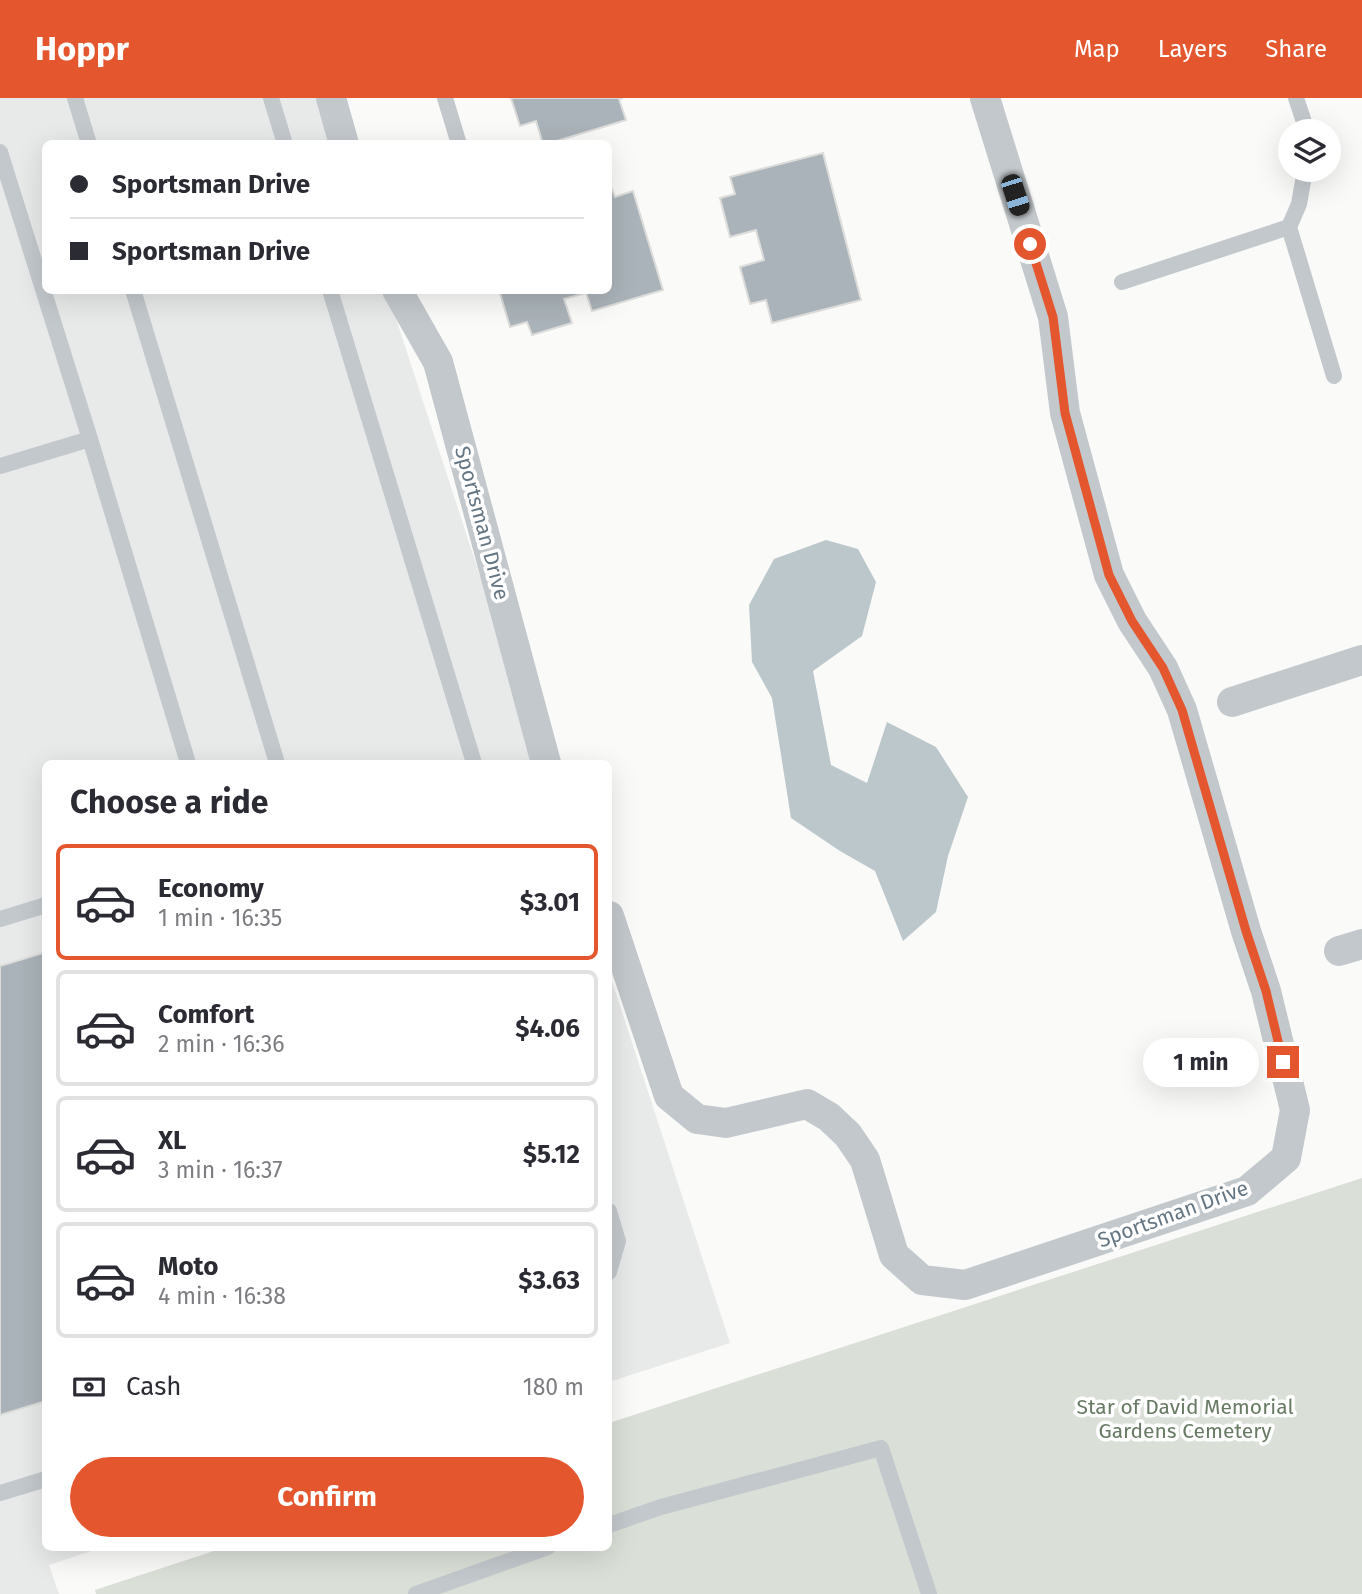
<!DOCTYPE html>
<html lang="en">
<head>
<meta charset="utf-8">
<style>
	:root { --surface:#fff; --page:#f7f7f7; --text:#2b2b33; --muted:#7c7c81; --line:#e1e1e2; --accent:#e4572e }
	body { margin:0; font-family:"Fira Sans",sans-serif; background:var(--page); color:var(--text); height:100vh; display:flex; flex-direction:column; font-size:26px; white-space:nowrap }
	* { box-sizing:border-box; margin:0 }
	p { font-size:23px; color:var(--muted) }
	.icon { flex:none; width:38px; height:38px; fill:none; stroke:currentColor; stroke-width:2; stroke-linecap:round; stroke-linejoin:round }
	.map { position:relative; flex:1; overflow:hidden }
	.panel { position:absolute; left:42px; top:662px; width:570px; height:791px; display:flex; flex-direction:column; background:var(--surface); border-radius:10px; box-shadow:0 7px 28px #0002 }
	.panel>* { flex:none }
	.guide { position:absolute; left:42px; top:42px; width:570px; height:154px; border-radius:10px; box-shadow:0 7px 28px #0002; display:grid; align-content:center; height:154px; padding:0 28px; background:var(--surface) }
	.controls { position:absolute; left:1278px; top:21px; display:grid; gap:14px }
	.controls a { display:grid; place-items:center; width:63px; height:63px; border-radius:50%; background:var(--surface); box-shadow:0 7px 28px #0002; font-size:35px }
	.end { position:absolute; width:32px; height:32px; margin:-16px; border:9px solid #e4572e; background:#fff; box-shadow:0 0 0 4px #fff }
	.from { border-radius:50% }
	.bubble { position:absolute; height:49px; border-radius:24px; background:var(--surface); box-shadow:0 7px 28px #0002; font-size:23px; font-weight:700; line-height:49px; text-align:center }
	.car { position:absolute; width:21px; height:42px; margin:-21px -10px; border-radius:9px; box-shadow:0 0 5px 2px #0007; background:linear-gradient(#222 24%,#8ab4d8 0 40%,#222 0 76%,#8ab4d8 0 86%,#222 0) }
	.guide b { display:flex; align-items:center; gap:24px; height:66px; font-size:26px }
	.guide b+b { border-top:2px solid var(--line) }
	.guide i { width:18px; height:18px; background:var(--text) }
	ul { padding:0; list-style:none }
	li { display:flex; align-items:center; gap:21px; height:116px; margin:0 14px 10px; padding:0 14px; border:4px solid var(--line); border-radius:10px }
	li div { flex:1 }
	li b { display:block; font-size:26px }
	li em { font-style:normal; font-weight:700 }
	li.active { border-color:var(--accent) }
	li>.icon { width:63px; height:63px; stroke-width:1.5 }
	h2 { padding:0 28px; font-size:32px; line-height:84px }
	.pay { display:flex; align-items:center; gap:18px; height:77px; padding:0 28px; font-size:26px }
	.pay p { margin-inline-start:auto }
	.cta { display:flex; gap:14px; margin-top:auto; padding:14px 28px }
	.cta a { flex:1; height:80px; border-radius:42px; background:var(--accent); color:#fff; font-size:28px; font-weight:700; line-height:80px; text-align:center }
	header { display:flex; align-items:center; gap:42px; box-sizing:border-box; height:98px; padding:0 35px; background:var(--accent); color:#fff }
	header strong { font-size:33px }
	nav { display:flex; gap:38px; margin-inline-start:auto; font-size:24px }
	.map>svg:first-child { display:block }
</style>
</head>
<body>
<header>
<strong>Hoppr</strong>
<nav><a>Map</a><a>Layers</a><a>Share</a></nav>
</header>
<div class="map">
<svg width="1362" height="1496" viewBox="0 0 1362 1496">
	<rect width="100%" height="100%" fill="#fafaf8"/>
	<g fill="#e8e9e9">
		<polygon points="0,0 324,0 339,45 46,46 46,192 387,193 541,665 46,665 46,1449 103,1449 49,1467 59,1496 0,1496"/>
		<polygon points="609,874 730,1245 609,1284"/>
	</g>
	<polygon fill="#dadfd7" points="1362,1080 1362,1496 96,1496 95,1492 226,1449 609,1449 609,1325"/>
	<polygon fill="#bbc7cb" points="826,442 858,451 876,484 862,538 813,573 831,667 867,685 887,624 936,649 968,699 948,758 936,814 903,843 875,773 840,753 791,720 772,600 752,564 749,507 774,461"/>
	<g fill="#aab3b9" stroke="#dcdcda" stroke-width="2">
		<polygon points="511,0 623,0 619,1 626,22 547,46 543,46 536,23 520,28"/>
		<polygon points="823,55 861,202 772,225 766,202 750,206 740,169 764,162 756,132 730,139 720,100 735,96 730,79"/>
		<polygon points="609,83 615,99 633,93 663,192 592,213 586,195 564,201 572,225 532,237 527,224 510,229 499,192 609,192"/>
		<polygon points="46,854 46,1303 0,1317 0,868"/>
	</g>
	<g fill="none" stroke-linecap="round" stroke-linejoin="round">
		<g stroke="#c3c8cc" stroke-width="16">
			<polyline points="75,0 89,46"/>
			<polyline points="271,0 285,46"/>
			<polyline points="445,0 459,46"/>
			<polyline points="1296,0 1307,33"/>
			<polyline points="0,54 90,341 188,665"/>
			<polyline points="1289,129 1334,278"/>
			<polyline points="1122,184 1289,129 1299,106 1305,72"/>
			<polyline points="133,192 277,665"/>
			<polyline points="330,192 474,665"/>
			<polyline points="0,368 90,341"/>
			<polyline points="0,821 46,807"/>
			<polyline points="609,1113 618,1143 609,1174"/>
			<polyline points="0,1395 46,1381"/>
			<polyline points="609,1427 661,1409 881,1350 929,1496"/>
			<polyline points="416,1496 548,1449"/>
		</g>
		<g stroke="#c3c8cc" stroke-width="30">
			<polyline points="331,0 344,46"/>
			<polyline points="397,192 438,264 546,665"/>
			<polyline points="1232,604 1362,562"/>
			<polyline points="609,818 669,998 697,1021 726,1025 807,1006 829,1019 848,1037 865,1062 894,1157 922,1182 965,1187 1247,1093 1286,1060 1295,1012 1266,893 1246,833 1182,612 1163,570 1132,523 1109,477 1065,315 1053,219 985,0"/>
			<polyline points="1339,853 1362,846"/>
		</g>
	</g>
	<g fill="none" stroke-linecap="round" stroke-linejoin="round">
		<polyline stroke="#e4572e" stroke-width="9" points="1030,146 1053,219 1065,315 1109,477 1132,523 1163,570 1182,612 1246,833 1266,893 1283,964"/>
	</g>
	<g text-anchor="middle" stroke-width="7" stroke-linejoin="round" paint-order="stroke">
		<g font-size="21" fill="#657683" stroke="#fff">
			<text transform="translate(482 425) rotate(75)" y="7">Sportsman Drive</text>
			<text transform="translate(1173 1116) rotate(-20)" y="7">Sportsman Drive</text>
		</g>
		<g font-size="21" fill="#687a64" stroke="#fff">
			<text x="1185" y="1316">Star of David Memorial<tspan x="1185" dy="24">Gardens Cemetery</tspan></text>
		</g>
	</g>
</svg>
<div class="controls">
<a><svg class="icon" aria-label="layers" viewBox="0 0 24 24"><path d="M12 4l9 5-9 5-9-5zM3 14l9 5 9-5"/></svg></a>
</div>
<i class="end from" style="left:1030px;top:146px"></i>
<i class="end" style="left:1283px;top:964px"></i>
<div class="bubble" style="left:1143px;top:940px;width:116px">1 min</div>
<i class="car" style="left:1015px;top:97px;rotate:162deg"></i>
<div class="guide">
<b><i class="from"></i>Sportsman Drive</b>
<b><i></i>Sportsman Drive</b>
</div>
<section class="panel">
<h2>Choose a ride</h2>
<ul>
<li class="active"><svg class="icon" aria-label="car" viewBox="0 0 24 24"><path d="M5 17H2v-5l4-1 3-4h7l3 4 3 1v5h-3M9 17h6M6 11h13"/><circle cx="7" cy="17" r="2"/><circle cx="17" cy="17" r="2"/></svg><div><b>Economy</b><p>1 min · 16:35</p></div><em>$3.01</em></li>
<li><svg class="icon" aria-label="car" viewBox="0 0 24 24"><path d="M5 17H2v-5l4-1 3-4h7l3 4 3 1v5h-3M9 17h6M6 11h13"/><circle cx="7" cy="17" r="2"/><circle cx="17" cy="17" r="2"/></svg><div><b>Comfort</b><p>2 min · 16:36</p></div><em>$4.06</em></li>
<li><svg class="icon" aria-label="car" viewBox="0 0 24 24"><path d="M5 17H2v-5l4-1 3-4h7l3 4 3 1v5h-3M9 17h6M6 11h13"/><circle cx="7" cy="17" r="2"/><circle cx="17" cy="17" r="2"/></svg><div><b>XL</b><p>3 min · 16:37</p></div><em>$5.12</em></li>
<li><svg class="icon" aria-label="car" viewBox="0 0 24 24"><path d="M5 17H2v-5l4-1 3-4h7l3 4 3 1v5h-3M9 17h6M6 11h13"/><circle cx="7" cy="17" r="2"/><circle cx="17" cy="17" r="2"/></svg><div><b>Moto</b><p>4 min · 16:38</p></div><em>$3.63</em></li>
</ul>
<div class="pay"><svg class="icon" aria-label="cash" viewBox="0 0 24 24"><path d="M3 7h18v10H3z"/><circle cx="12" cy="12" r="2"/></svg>Cash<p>180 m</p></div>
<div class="cta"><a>Confirm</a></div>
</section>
</div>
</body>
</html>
